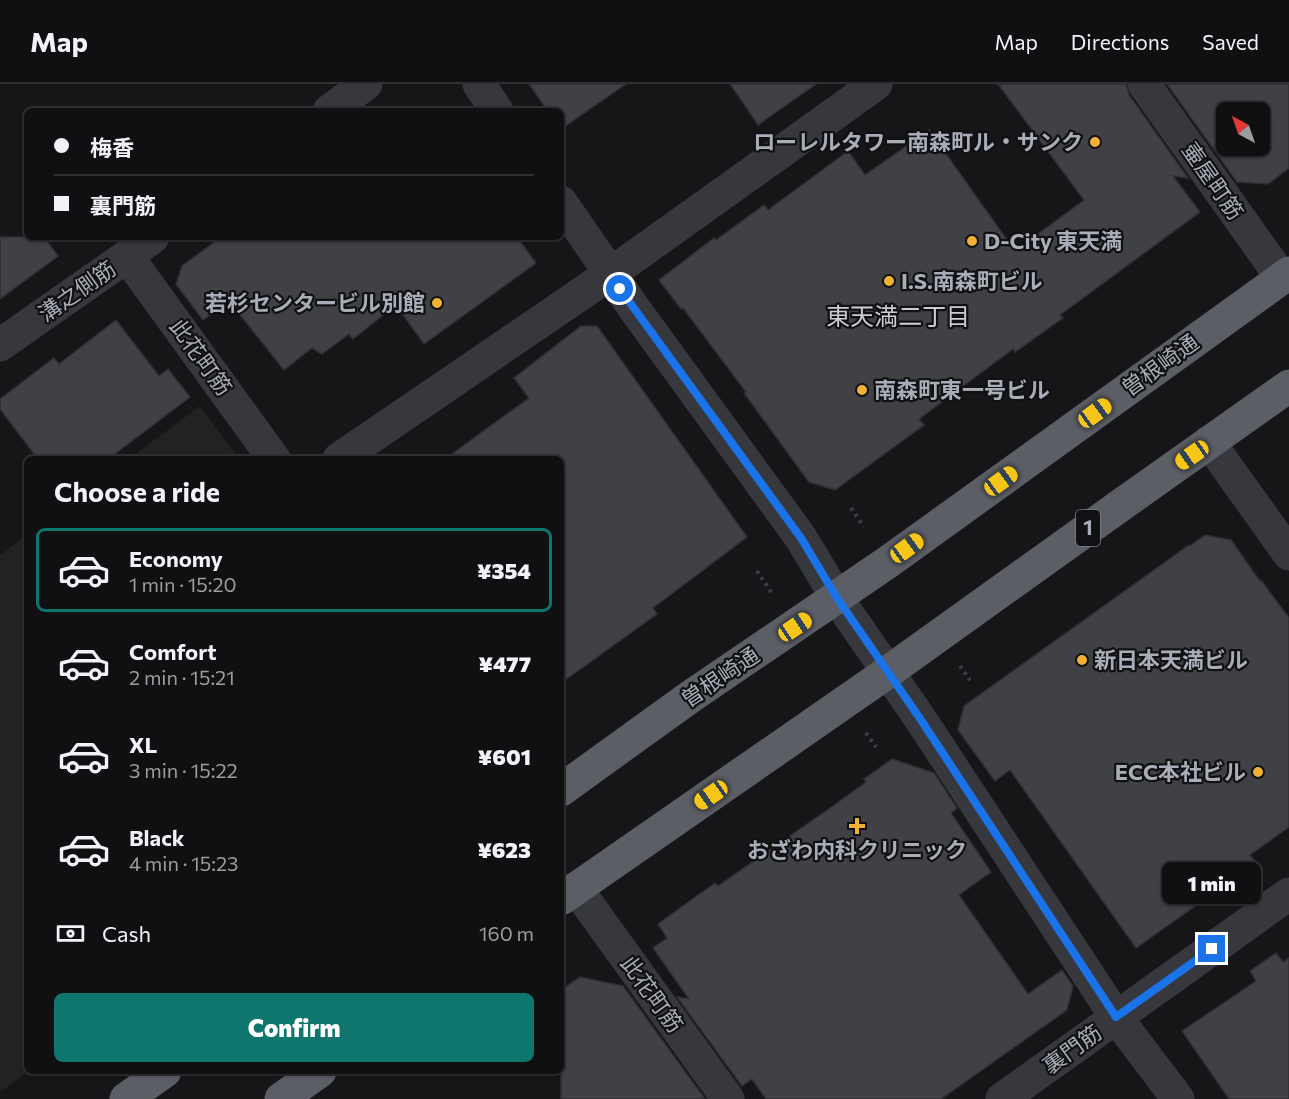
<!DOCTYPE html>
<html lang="en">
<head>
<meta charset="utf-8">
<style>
	:root { --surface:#101012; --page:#19191b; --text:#f1f3f6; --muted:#9c9d9f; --line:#303032; --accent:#0f766e }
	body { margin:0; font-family:Commissioner,"Noto Sans JP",sans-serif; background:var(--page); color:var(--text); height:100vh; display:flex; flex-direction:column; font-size:22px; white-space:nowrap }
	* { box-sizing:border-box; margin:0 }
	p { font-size:20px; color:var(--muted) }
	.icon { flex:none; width:33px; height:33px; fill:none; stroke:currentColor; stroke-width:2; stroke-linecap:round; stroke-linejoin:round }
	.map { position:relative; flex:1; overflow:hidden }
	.side { position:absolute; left:24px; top:372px; width:540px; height:618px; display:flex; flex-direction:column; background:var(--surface); border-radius:9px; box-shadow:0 2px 4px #0004,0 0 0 2px var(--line) }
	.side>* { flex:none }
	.banner { position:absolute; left:24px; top:24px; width:540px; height:132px; border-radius:9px; box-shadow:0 2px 4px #0004,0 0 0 2px var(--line); display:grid; align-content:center; height:132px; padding:0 30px; background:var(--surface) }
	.needle { width:39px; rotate:320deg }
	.buttons { position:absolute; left:1216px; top:18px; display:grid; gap:12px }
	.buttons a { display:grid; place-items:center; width:54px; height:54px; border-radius:9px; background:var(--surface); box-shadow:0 2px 4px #0004,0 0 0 2px var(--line); font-size:30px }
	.end { position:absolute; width:27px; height:27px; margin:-14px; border:8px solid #1a73e8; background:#fff; box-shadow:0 0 0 3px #fff }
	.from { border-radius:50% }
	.bubble { position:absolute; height:42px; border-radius:9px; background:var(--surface); box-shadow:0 2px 4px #0004,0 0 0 2px var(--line); font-size:20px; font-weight:800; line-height:42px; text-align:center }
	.car { position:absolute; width:18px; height:36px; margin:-18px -9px; border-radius:8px; box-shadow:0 0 4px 2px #0007; background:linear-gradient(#f5c518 24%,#345 0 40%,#f5c518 0 76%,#345 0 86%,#f5c518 0) }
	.banner b { display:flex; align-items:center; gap:21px; height:57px; font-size:22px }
	.banner b+b { border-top:2px solid var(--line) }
	.banner i { width:15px; height:15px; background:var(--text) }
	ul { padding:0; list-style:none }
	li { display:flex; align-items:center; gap:18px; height:84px; margin:0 12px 9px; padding:0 18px; border:3px solid transparent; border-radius:9px }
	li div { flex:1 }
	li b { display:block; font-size:22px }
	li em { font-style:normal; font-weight:800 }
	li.current { border-color:var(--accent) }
	li>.icon { width:54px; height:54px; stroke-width:1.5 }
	h2 { padding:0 30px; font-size:27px; line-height:72px }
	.pay { display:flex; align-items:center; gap:15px; height:66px; padding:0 30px; font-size:22px }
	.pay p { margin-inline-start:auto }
	.action { display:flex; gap:12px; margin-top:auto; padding:12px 30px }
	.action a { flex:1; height:69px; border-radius:9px; background:var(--accent); color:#fff; font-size:24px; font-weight:800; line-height:69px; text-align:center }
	header { display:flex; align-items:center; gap:36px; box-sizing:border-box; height:84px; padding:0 30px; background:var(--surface); border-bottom:2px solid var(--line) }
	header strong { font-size:28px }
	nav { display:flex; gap:33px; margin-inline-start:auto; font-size:21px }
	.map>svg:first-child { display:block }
</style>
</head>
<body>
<header>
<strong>Map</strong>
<nav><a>Map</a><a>Directions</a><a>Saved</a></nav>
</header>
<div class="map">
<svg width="1289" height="1015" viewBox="0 0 1289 1015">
	<rect width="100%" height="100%" fill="#161618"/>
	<g fill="#222225">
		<polygon points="200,322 239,375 128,375 129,375"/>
		<polygon points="27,451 27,987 29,987 0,1008 0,471"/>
	</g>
	<g fill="#404145" stroke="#303034" stroke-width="1.5" fill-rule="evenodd">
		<polygon points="529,0 626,0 561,45 561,27 548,27"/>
		<polygon points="730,0 816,0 758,41"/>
		<polygon points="998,0 1126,0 1129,11 1188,94 1173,92 1200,128 1060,231 1063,234 1015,268 1013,265 919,335 924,341 835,406 809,398 744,309 746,308 683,224 681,225 659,196 714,154 716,156 764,121 768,126 848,67 865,91 929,46 1015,167 1084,116"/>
		<path d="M1167,0H1289V84L1268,100L1237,98ZM1227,28H1260V62H1227Z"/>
		<polygon points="0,153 44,153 58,172 0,215"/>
		<polygon points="221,153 517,153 536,179 424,260 396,221 353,255 349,250 322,270 312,264 284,286 229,217 203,236 176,200 182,182"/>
		<polygon points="116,236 159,292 168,285 190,313 108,375 38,375 0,325 0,315 54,274 59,280"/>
		<polygon points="581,242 597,242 747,453 653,524 657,530 561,599 561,375 445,375 529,314 514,294"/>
		<polygon points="1205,451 1231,456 1260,497 1261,496 1289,534 1289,743 1250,771 1256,779 1136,864 1010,686 995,697 958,646 964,622 1189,461 1190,462"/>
		<polygon points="892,675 934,689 957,724 951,729 991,788 959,811 1028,910 1062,886 1073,902 1067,926 941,1015 766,1015 752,995 742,1002 677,913 689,915 653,864 667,854 658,840 715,799 718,802 830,724 866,698 864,695"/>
		<polygon points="1276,869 1283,878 1289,874 1289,1015 1229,1015 1182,947 1256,897 1250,887"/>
		<polygon points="580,893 623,902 705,1015 561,1015 561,906"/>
	</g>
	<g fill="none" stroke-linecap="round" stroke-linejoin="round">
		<g stroke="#3d3f44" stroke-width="4" stroke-dasharray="3 4.5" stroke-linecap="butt">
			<polyline points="851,424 864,443"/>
			<polyline points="757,487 773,511"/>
			<polyline points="960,582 970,596"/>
			<polyline points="866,649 876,663"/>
		</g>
		<g stroke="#37383d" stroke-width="33">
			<polyline points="1144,0 1282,194"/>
			<polyline points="329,27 366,0"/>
			<polyline points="153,153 127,172 274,375"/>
			<polyline points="1209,358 1289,470"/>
			<polyline points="339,375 610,190 876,0"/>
			<polyline points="837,514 921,636 1116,933"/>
			<polyline points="576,804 728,1015"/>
		</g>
		<g stroke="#37383d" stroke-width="33">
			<polyline points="479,0 497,27"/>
			<polyline points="561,118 631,220 801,454 837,514"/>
			<polyline points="0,261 127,172"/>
			<polyline points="1116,933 1178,1015"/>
			<polyline points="1002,1015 1289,810"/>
		</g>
		<g stroke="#5b5e65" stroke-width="33">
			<polyline points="561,706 690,613 888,478 1289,189"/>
			<polyline points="561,815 888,588 1121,421 1289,302"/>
			<polyline points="126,1015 165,987"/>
			<polyline points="281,1015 320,987"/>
		</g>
	</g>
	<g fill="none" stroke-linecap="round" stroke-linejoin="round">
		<polyline stroke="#1a73e8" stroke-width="8" points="620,205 801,454 837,514 921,636 1116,933 1212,865"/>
	</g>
	<g fill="#f2b134" stroke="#111113" stroke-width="2">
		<circle cx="1095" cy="58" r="6"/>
		<circle cx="972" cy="157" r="6"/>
		<circle cx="889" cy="197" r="6"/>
		<circle cx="437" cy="219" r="6"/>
		<circle cx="862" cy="306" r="6"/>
		<circle cx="1082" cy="576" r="6"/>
		<circle cx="1258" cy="688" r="6"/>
		<path d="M854 733h6v6h6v6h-6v6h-6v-6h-6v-6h6z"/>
	</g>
	<g text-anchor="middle" stroke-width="4.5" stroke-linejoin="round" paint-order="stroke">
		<rect fill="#111113" stroke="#7b7e86" stroke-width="1.5" x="1076" y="426" width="24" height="36" rx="4.5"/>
		<g font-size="21" font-weight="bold" fill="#a8adb8">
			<text x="1088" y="451">1</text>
		</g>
		<g font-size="22" font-weight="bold" fill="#a8adb8" stroke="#111113" text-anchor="start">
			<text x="1083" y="66" text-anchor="end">ローレルタワー南森町ル・サンク</text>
			<text x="984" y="165">D-City 東天満</text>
			<text x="901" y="205">I.S.南森町ビル</text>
			<text x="425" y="227" text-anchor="end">若杉センタービル別館</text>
			<text x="874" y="314">南森町東一号ビル</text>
			<text x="1094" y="584">新日本天満ビル</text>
			<text x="1246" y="696" text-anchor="end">ECC本社ビル</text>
			<text x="857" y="774" text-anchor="middle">おざわ内科クリニック</text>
		</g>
		<g font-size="22" fill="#a8adb8" stroke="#111113">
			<text transform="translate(1213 97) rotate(55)" y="8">壷屋町筋</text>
			<text transform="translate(77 207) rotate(-35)" y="8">溝之側筋</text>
			<text transform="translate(201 273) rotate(54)" y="8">此花町筋</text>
			<text transform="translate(1160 281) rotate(-36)" y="8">曽根崎通</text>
			<text transform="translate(720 593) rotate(-34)" y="8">曽根崎通</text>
			<text transform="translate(652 910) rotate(54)" y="8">此花町筋</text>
			<text transform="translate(1072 965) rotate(-36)" y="8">裏門筋</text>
		</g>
		<g font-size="24" fill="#c9ccd4" stroke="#111113">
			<text x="898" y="241">東天満二丁目</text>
		</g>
	</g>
</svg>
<div class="buttons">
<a><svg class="needle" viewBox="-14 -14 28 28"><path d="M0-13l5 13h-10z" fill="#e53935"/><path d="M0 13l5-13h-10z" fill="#9c9d9f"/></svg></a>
</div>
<i class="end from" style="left:620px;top:205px"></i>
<i class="end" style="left:1212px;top:865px"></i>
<div class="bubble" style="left:1162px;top:778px;width:99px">1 min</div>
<i class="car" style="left:1095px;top:329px;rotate:54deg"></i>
<i class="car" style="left:1192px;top:371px;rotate:235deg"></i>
<i class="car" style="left:1001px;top:397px;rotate:54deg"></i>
<i class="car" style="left:907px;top:464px;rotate:54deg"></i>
<i class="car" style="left:795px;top:543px;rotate:56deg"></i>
<i class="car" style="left:711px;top:711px;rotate:235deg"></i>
<div class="banner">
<b><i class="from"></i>梅香</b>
<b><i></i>裏門筋</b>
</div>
<section class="side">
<h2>Choose a ride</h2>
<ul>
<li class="current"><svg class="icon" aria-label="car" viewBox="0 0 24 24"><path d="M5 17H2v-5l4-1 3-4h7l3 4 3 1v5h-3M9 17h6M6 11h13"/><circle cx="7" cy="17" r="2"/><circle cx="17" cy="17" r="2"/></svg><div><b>Economy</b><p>1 min · 15:20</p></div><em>¥354</em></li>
<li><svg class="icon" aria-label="car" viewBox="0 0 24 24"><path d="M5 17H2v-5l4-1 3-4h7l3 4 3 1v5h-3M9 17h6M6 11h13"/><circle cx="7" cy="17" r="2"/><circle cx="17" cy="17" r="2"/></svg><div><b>Comfort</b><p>2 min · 15:21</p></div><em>¥477</em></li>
<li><svg class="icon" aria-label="car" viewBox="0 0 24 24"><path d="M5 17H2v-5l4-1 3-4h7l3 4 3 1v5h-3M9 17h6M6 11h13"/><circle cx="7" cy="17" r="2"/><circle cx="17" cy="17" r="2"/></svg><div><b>XL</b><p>3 min · 15:22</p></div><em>¥601</em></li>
<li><svg class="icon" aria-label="car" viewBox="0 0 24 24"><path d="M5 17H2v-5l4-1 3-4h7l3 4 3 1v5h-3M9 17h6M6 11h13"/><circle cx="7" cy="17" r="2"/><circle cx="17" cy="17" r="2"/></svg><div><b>Black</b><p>4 min · 15:23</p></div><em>¥623</em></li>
</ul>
<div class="pay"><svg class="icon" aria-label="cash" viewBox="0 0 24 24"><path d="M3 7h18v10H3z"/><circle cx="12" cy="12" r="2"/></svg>Cash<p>160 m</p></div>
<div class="action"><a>Confirm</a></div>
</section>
</div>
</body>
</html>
